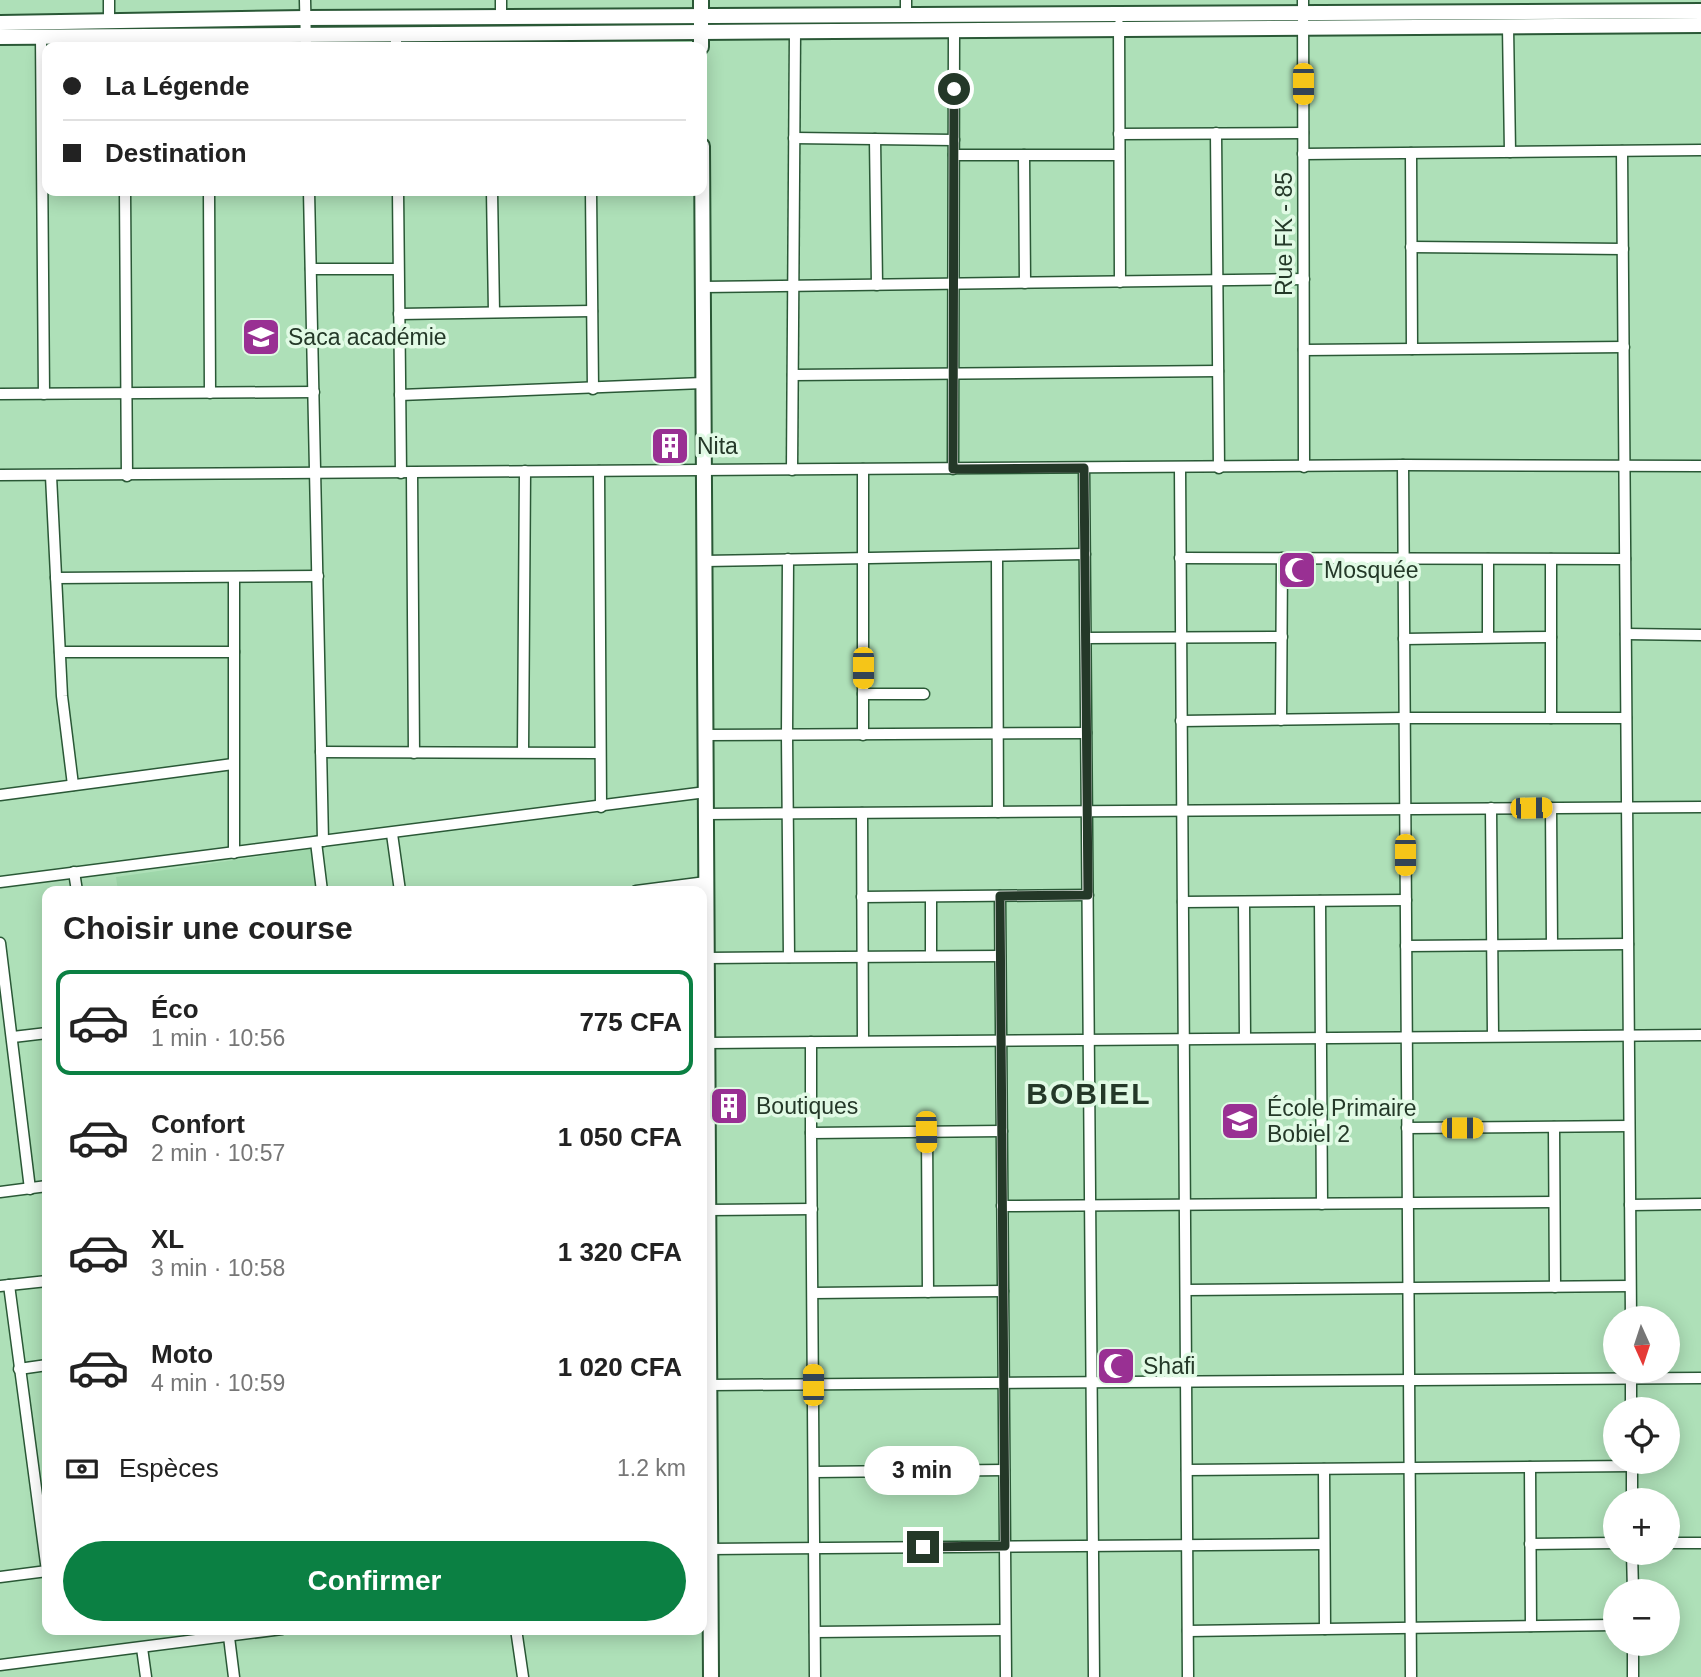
<!DOCTYPE html>
<html lang="fr">
<head>
<meta charset="utf-8">
<style>
	:root { --surface:#fff; --page:#f6f6f6; --text:#222; --muted:#767676; --line:#e0e0e0; --accent:#0b8043 }
	body { margin:0; font-family:Arial,sans-serif; background:var(--page); color:var(--text); height:100vh; display:flex; flex-direction:column; font-size:26px; white-space:nowrap }
	* { box-sizing:border-box; margin:0 }
	p { font-size:23px; color:var(--muted) }
	.icon { flex:none; width:38px; height:38px; fill:none; stroke:currentColor; stroke-width:2; stroke-linecap:round; stroke-linejoin:round }
	.map { position:relative; flex:1; overflow:hidden }
	.side { position:absolute; left:42px; top:886px; width:665px; height:749px; display:flex; flex-direction:column; background:var(--surface); border-radius:14px; box-shadow:0 4px 18px #0003 }
	.side>* { flex:none }
	.guide { position:absolute; left:42px; top:42px; width:665px; height:154px; border-radius:14px; box-shadow:0 4px 18px #0003; display:grid; align-content:center; height:154px; padding:0 21px; background:var(--surface) }
	.needle { width:46px; rotate:177deg }
	.buttons { position:absolute; left:1603px; top:1306px; display:grid; gap:14px }
	.buttons a { display:grid; place-items:center; width:77px; height:77px; border-radius:50%; background:var(--surface); box-shadow:0 4px 18px #0003; font-size:35px }
	.end { position:absolute; width:32px; height:32px; margin:-16px; border:9px solid #243828; background:#fff; box-shadow:0 0 0 4px #fff }
	.from { border-radius:50% }
	.bubble { position:absolute; height:49px; border-radius:24px; background:var(--surface); box-shadow:0 4px 18px #0003; font-size:23px; font-weight:700; line-height:49px; text-align:center }
	.car { position:absolute; width:21px; height:42px; margin:-21px -10px; border-radius:9px; box-shadow:0 0 5px 2px #0007; background:linear-gradient(#f5c518 24%,#345 0 40%,#f5c518 0 76%,#345 0 86%,#f5c518 0) }
	.guide b { display:flex; align-items:center; gap:24px; height:66px; font-size:26px }
	.guide b+b { border-top:2px solid var(--line) }
	.guide i { width:18px; height:18px; background:var(--text) }
	ul { padding:0; list-style:none }
	li { display:flex; align-items:center; gap:21px; height:105px; margin:0 14px 10px; padding:0 7px; border:4px solid transparent; border-radius:14px }
	li div { flex:1 }
	li b { display:block; font-size:26px }
	li em { font-style:normal; font-weight:700 }
	li.on { border-color:var(--accent) }
	li>.icon { width:63px; height:63px; stroke-width:1.5 }
	h2 { padding:0 21px; font-size:32px; line-height:84px }
	.pay { display:flex; align-items:center; gap:18px; height:77px; padding:0 21px; font-size:26px }
	.pay p { margin-inline-start:auto }
	.button { display:flex; gap:14px; margin-top:auto; padding:14px 21px }
	.button a { flex:1; height:80px; border-radius:42px; background:var(--accent); color:#fff; font-size:28px; font-weight:700; line-height:80px; text-align:center }
	.map>svg:first-child { display:block }
</style>
</head>
<body>
<div class="map">
<svg width="1701" height="1677" viewBox="0 0 1701 1677">
	<rect width="100%" height="100%" fill="#aee0b8"/>
	<polygon fill="#9fd8ab" points="311,849 316,891 118,891 116,877"/>
	<g fill="none" stroke-linecap="round" stroke-linejoin="round">
		<defs>
			<g id="street">
				<polyline points="109,0 109,21"/>
				<polyline points="305,0 306,47"/>
				<polyline points="501,0 501,19"/>
				<polyline points="1303,0 1304,467"/>
				<polyline points="906,16 906,0"/>
				<polyline points="1119,25 1120,282"/>
				<polyline points="1508,27 1510,152"/>
				<polyline points="396,35 396,47"/>
				<polyline points="41,37 44,394"/>
				<polyline points="1216,133 1219,468"/>
				<polyline points="1119,134 1303,133"/>
				<polyline points="794,138 954,140"/>
				<polyline points="875,139 877,285"/>
				<polyline points="1622,151 1631,1318"/>
				<polyline points="1411,153 1412,349"/>
				<polyline points="1303,154 1701,150"/>
				<polyline points="954,155 1119,155"/>
				<polyline points="1024,155 1025,283"/>
				<polyline points="125,191 127,476"/>
				<polyline points="209,191 210,393"/>
				<polyline points="309,191 323,841"/>
				<polyline points="398,191 401,473"/>
				<polyline points="492,191 494,312"/>
				<polyline points="591,191 593,389"/>
				<polyline points="1411,247 1623,249"/>
				<polyline points="311,269 398,269"/>
				<polyline points="703,287 1304,279"/>
				<polyline points="399,314 592,311"/>
				<polyline points="1304,350 1624,347"/>
				<polyline points="793,375 1218,371"/>
				<polyline points="0,394 314,392"/>
				<polyline points="400,395 703,383"/>
				<polyline points="1403,465 1411,1677"/>
				<polyline points="1084,468 1094,1677"/>
				<polyline points="1180,468 1188,1677"/>
				<polyline points="953,469 954,31"/>
				<polyline points="792,470 795,32"/>
				<polyline points="599,471 601,807"/>
				<polyline points="412,473 414,753"/>
				<polyline points="0,475 1403,465 1701,466"/>
				<polyline points="51,476 62,696 73,785"/>
				<polyline points="997,556 998,812"/>
				<polyline points="1180,558 1625,559"/>
				<polyline points="788,559 787,735 789,957"/>
				<polyline points="1488,559 1488,637"/>
				<polyline points="1551,559 1551,718"/>
				<polyline points="704,561 1085,554"/>
				<polyline points="56,578 318,576"/>
				<polyline points="1626,634 1701,635"/>
				<polyline points="1086,638 1282,637"/>
				<polyline points="1404,639 1551,637"/>
				<polyline points="60,652 234,652"/>
				<polyline points="863,694 924,694"/>
				<polyline points="1281,720 1282,558"/>
				<polyline points="1181,721 1404,718 1626,718"/>
				<polyline points="705,735 1086,733"/>
				<polyline points="863,735 863,469"/>
				<polyline points="321,752 600,753"/>
				<polyline points="523,752 525,471"/>
				<polyline points="0,795 233,764"/>
				<polyline points="1491,808 1493,1036"/>
				<polyline points="1551,808 1552,944"/>
				<polyline points="862,813 863,1041"/>
				<polyline points="706,814 1701,807"/>
				<polyline points="392,834 400,891"/>
				<polyline points="316,842 322,891"/>
				<polyline points="234,853 234,578"/>
				<polyline points="74,872 77,891"/>
				<polyline points="0,882 706,792"/>
				<polyline points="636,891 706,882"/>
				<polyline points="1000,896 1006,1677"/>
				<polyline points="862,897 1088,895"/>
				<polyline points="931,897 931,956"/>
				<polyline points="1320,901 1322,1204"/>
				<polyline points="1183,902 1406,900"/>
				<polyline points="1244,902 1245,1038"/>
				<polyline points="0,943 30,1189"/>
				<polyline points="1406,946 1628,944"/>
				<polyline points="707,958 1000,956"/>
				<polyline points="13,1037 47,1033"/>
				<polyline points="707,1043 1701,1035"/>
				<polyline points="1554,1127 1555,1287"/>
				<polyline points="1407,1128 1629,1126"/>
				<polyline points="927,1132 928,1292"/>
				<polyline points="811,1133 811,1042"/>
				<polyline points="0,1192 47,1186"/>
				<polyline points="1630,1205 1701,1204"/>
				<polyline points="1002,1206 1554,1202"/>
				<polyline points="708,1210 812,1209"/>
				<polyline points="9,1285 47,1571"/>
				<polyline points="0,1286 47,1281"/>
				<polyline points="1186,1290 1630,1286"/>
				<polyline points="813,1293 1003,1291"/>
				<polyline points="19,1369 47,1365"/>
				<polyline points="1631,1370 1631,1409"/>
				<polyline points="709,1385 1701,1378"/>
				<polyline points="1632,1462 1632,1500"/>
				<polyline points="1530,1467 1531,1626"/>
				<polyline points="1324,1469 1325,1629"/>
				<polyline points="1187,1470 1632,1466"/>
				<polyline points="814,1472 1004,1470"/>
				<polyline points="1668,1543 1701,1543"/>
				<polyline points="1530,1544 1615,1543"/>
				<polyline points="710,1549 1324,1544"/>
				<polyline points="1632,1552 1633,1591"/>
				<polyline points="0,1577 47,1571"/>
				<polyline points="516,1629 523,1677"/>
				<polyline points="1188,1631 1615,1625"/>
				<polyline points="815,1632 1005,1630"/>
				<polyline points="229,1637 234,1677"/>
				<polyline points="1633,1643 1633,1677"/>
				<polyline points="142,1648 146,1677"/>
				<polyline points="0,1665 282,1629"/>
				<polyline points="815,1677 811,1133 1002,1131"/>
			</g>
			<g id="secondary">
				<polyline points="701,0 701,47"/>
				<polyline points="0,23 305,18 1701,11"/>
				<polyline points="0,37 1701,25"/>
				<polyline points="702,146 711,1677"/>
			</g>
		</defs>
		<use href="#street" stroke="#2a5836" stroke-width="13"/>
		<use href="#secondary" stroke="#2a5836" stroke-width="18"/>
		<use href="#street" stroke="#fff" stroke-width="10"/>
		<use href="#secondary" stroke="#fff" stroke-width="14"/>
	</g>
	<g fill="none" stroke-linecap="round" stroke-linejoin="round">
		<polyline stroke="#243828" stroke-width="9" points="923,1547 1005,1546 1000,896 1088,895 1084,468 953,469 954,89"/>
	</g>
	<defs>
		<symbol id="school-square" viewBox="-11 -11 22 22"><rect x="-9" y="-9" width="18" height="18" rx="4" fill="#993093" stroke="#e1fae5"/><path d="M0-5L7-2L0 1L-7-2ZM-4 1L0 2.5L4 1V4Q0 6-4 4Z" fill="#fff"/></symbol>
		<symbol id="building-square" viewBox="-11 -11 22 22"><rect x="-9" y="-9" width="18" height="18" rx="4" fill="#993093" stroke="#e1fae5"/><path d="M-4-6H4V6H1V3H-1V6H-4ZM-2.5-4.3h1.7v1.8h-1.7ZM.8-4.3h1.7v1.8H.8ZM-2.5-1h1.7V.8h-1.7ZM.8-1h1.7V.8H.8Z" fill="#fff"/></symbol>
		<symbol id="mosque-square" viewBox="-11 -11 22 22"><rect x="-9" y="-9" width="18" height="18" rx="4" fill="#993093" stroke="#e1fae5"/><path d="M3.5-4.9A6 6 0 1 0 3.5 4.9A5 5 0 1 1 3.5-4.9Z" fill="#fff"/></symbol>
	</defs>
	<g fill-rule="evenodd">
		<use href="#school-square" x="239" y="315" width="44" height="44"/>
		<use href="#building-square" x="648" y="424" width="44" height="44"/>
		<use href="#mosque-square" x="1275" y="548" width="44" height="44"/>
		<use href="#building-square" x="707" y="1084" width="44" height="44"/>
		<use href="#school-square" x="1218" y="1099" width="44" height="44"/>
		<use href="#mosque-square" x="1094" y="1344" width="44" height="44"/>
	</g>
	<g text-anchor="middle" stroke-width="7" stroke-linejoin="round" paint-order="stroke">
		<g font-size="23" fill="#243828" stroke="#e1fae5">
			<text transform="translate(1284 234) rotate(-90)" y="8">Rue FK - 85</text>
		</g>
		<g font-size="23" fill="#243828" stroke="#e1fae5" text-anchor="start">
			<text x="288" y="345">Saca académie</text>
			<text x="697" y="454">Nita</text>
			<text x="1324" y="578">Mosquée</text>
			<text x="756" y="1114">Boutiques</text>
			<text x="1267" y="1116">École Primaire<tspan x="1267" dy="26">Bobiel 2</tspan></text>
			<text x="1143" y="1374">Shafi</text>
		</g>
		<g font-size="30" font-weight="bold" letter-spacing="2" fill="#243828" stroke="#e1fae5">
			<text x="1089" y="1104">BOBIEL</text>
		</g>
	</g>
</svg>
<div class="buttons">
<a><svg class="needle" viewBox="-14 -14 28 28"><path d="M0-13l5 13h-10z" fill="#e53935"/><path d="M0 13l5-13h-10z" fill="#767676"/></svg></a>
<a><svg class="icon" aria-label="locate" viewBox="0 0 24 24"><circle cx="12" cy="12" r="6"/><path d="M12 2v4M12 18v4M2 12h4M18 12h4"/></svg></a>
<a>+</a>
<a>−</a>
</div>
<i class="end from" style="left:954px;top:89px"></i>
<i class="end" style="left:923px;top:1547px"></i>
<div class="bubble" style="left:864px;top:1446px;width:116px">3 min</div>
<i class="car" style="left:1303px;top:84px;rotate:180deg"></i>
<i class="car" style="left:863px;top:668px;rotate:180deg"></i>
<i class="car" style="left:1531px;top:808px;rotate:89deg"></i>
<i class="car" style="left:1405px;top:855px;rotate:180deg"></i>
<i class="car" style="left:1462px;top:1128px;rotate:90deg"></i>
<i class="car" style="left:926px;top:1132px;rotate:179deg"></i>
<i class="car" style="left:813px;top:1385px;rotate:0deg"></i>
<div class="guide">
<b><i class="from"></i>La Légende</b>
<b><i></i>Destination</b>
</div>
<section class="side">
<h2>Choisir une course</h2>
<ul>
<li class="on"><svg class="icon" aria-label="car" viewBox="0 0 24 24"><path d="M5 17H2v-5l4-1 3-4h7l3 4 3 1v5h-3M9 17h6M6 11h13"/><circle cx="7" cy="17" r="2"/><circle cx="17" cy="17" r="2"/></svg><div><b>Éco</b><p>1 min · 10:56</p></div><em>775 CFA</em></li>
<li><svg class="icon" aria-label="car" viewBox="0 0 24 24"><path d="M5 17H2v-5l4-1 3-4h7l3 4 3 1v5h-3M9 17h6M6 11h13"/><circle cx="7" cy="17" r="2"/><circle cx="17" cy="17" r="2"/></svg><div><b>Confort</b><p>2 min · 10:57</p></div><em>1 050 CFA</em></li>
<li><svg class="icon" aria-label="car" viewBox="0 0 24 24"><path d="M5 17H2v-5l4-1 3-4h7l3 4 3 1v5h-3M9 17h6M6 11h13"/><circle cx="7" cy="17" r="2"/><circle cx="17" cy="17" r="2"/></svg><div><b>XL</b><p>3 min · 10:58</p></div><em>1 320 CFA</em></li>
<li><svg class="icon" aria-label="car" viewBox="0 0 24 24"><path d="M5 17H2v-5l4-1 3-4h7l3 4 3 1v5h-3M9 17h6M6 11h13"/><circle cx="7" cy="17" r="2"/><circle cx="17" cy="17" r="2"/></svg><div><b>Moto</b><p>4 min · 10:59</p></div><em>1 020 CFA</em></li>
</ul>
<div class="pay"><svg class="icon" aria-label="cash" viewBox="0 0 24 24"><path d="M3 7h18v10H3z"/><circle cx="12" cy="12" r="2"/></svg>Espèces<p>1.2 km</p></div>
<div class="button"><a>Confirmer</a></div>
</section>
</div>
</body>
</html>
